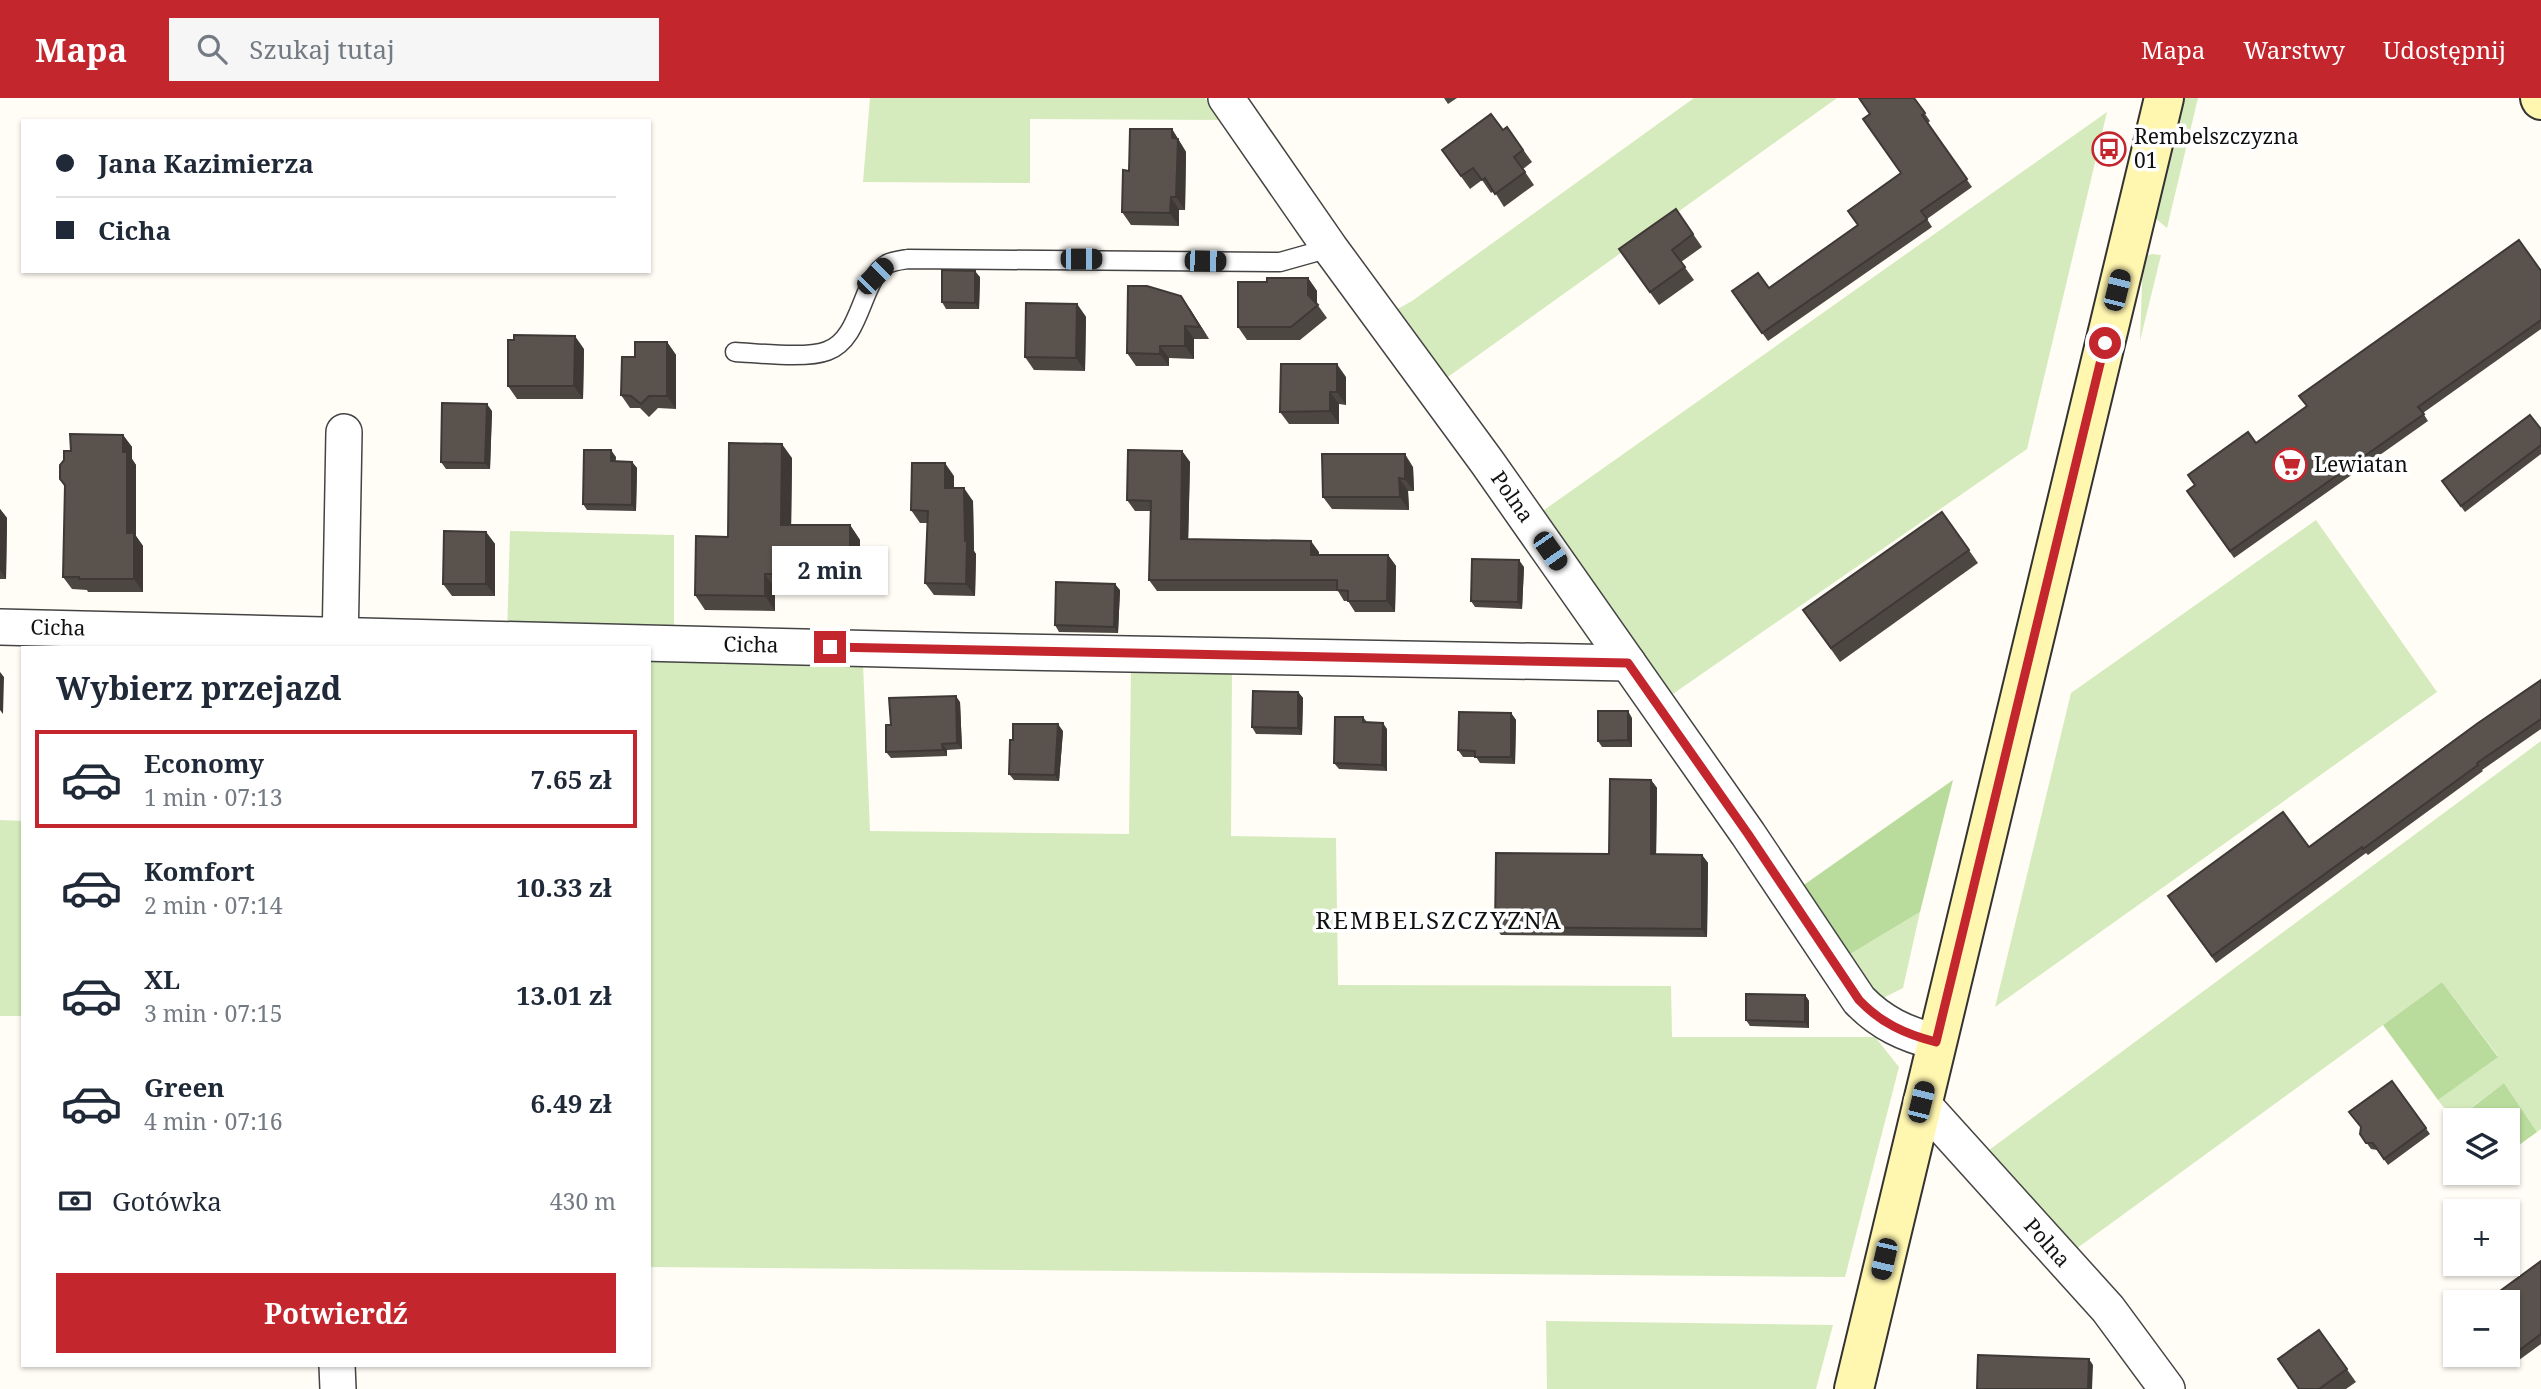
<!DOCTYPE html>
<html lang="pl">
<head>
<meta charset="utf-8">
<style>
	:root { --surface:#fff; --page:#f6f6f7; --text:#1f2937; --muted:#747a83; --line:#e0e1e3; --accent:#c4262e }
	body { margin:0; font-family:"Noto Serif",serif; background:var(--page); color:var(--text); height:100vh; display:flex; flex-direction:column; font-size:26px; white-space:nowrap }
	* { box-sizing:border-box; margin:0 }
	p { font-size:23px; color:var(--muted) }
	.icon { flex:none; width:38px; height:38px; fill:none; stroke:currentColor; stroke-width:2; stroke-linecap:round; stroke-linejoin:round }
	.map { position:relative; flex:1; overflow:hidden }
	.panel { position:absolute; left:21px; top:548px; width:630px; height:721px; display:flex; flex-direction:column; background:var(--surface); border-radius:0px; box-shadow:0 2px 5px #0004 }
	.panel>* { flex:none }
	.banner { position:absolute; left:21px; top:21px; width:630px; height:154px; border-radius:0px; box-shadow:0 2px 5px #0004; display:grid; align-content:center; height:154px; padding:0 35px; background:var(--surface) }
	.buttons { position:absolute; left:2443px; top:1010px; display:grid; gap:14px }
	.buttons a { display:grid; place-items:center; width:77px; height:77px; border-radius:0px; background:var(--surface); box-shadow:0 2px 5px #0004; font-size:35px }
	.end { position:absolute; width:32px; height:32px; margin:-16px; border:9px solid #c4262e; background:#fff; box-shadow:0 0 0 4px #fff }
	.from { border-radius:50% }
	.bubble { position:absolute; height:49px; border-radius:0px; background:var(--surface); box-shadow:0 2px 5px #0004; font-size:23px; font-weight:700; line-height:49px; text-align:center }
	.car { position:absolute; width:21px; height:42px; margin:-21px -10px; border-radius:9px; box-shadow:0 0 5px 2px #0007; background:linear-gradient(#222 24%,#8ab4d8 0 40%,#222 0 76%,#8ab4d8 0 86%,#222 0) }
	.banner b { display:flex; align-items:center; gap:24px; height:66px; font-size:26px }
	.banner b+b { border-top:2px solid var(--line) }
	.banner i { width:18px; height:18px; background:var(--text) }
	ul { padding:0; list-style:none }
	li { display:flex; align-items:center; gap:21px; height:98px; margin:0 14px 10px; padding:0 21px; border:4px solid transparent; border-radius:0px }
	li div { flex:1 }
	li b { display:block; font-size:26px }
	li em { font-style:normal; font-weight:700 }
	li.on { border-color:var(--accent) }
	li>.icon { width:63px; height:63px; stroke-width:1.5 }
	h2 { padding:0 35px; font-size:32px; line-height:84px }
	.pay { display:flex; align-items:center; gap:18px; height:77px; padding:0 35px; font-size:26px }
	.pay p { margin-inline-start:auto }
	.button { display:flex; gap:14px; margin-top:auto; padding:14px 35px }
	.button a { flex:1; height:80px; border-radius:0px; background:var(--accent); color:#fff; font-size:28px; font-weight:700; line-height:80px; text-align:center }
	header { display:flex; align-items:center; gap:42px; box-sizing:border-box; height:98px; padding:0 35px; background:var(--accent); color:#fff }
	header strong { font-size:33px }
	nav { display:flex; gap:38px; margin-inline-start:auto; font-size:24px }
	.search { width:490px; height:63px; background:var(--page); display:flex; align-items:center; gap:18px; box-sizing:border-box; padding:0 24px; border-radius:0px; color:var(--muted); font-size:26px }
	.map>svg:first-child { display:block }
</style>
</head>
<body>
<header>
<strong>Mapa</strong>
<div class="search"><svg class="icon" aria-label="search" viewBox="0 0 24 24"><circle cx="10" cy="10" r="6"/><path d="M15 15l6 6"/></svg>Szukaj tutaj</div>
<nav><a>Mapa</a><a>Warstwy</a><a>Udostępnij</a></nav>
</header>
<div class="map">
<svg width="2541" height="1291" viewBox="0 0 2541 1291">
	<rect width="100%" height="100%" fill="#fffdf5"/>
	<g fill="#d5ebbd">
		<polygon points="870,0 1205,0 1223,22 1030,21 1030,85 863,84"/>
		<polygon points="1694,0 1837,0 1445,281 1394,213 1412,203"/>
		<polygon points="2182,0 2198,0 2167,130 2154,119"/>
		<polygon points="2107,14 2027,351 1667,600 1537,417"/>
		<polygon points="2152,156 2161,157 2140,243 2143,159"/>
		<polygon points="2316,422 2437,594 1995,909 2071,595"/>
		<polygon points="510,433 674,437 674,532 507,536"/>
		<polygon points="649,561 863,566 870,733 1129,736 1131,570 1232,573 1231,738 1336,740 1338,887 1671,888 1672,939 1875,939 1899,969 1845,1179 649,1169"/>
		<polygon points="2541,643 2541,1031 2537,1034 2504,985 2454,1023 2438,1002 2498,958 2442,884 2069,1156 1981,1058"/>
		<polygon points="0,722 23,723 23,918 0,918"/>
		<polygon points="1920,814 1903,890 1871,906 1842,861"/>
		<polygon points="1546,1223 1833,1227 1816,1291 1547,1291"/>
	</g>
	<g fill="#b9dc9c">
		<polygon points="1953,682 1920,814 1842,861 1798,791"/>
		<polygon points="2442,884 2498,959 2438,1002 2383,927"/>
		<polygon points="2504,985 2537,1034 2508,1055 2508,1022 2456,1022"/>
	</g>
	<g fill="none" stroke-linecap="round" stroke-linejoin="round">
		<defs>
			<path id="service" d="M735,254C758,255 807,261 827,253C862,241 861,181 887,166C893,163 902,162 908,161L1280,164L1330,150"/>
			<g id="minor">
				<path d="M1226,0L1330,150L1487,364L1748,736L1859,902C1881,925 1905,936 1936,944"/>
				<polyline points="0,529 966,553 1628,565"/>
				<polyline points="340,550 344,334"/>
				<polyline points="1921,1004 2108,1211 2167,1291"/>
				<polyline points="337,1267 338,1291"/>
			</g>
			<g id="secondary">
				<polyline points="2540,0 2541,2"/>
				<polyline points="1854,1291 2164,0"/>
			</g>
		</defs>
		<use href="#service" stroke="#444" stroke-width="21"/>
		<use href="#minor" stroke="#444" stroke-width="38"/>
		<use href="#secondary" stroke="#333" stroke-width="42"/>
		<use href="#service" stroke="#fff" stroke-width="18"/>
		<use href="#minor" stroke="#fff" stroke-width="35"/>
		<use href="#secondary" stroke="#fff6b0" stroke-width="38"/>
	</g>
	<g fill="#4d4742">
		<polygon points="1444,0 1457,0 1448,6"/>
		<polygon points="1914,0 1930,23 1928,25 1972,89 1927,121 1932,129 1768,243 1732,193 1769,190 1858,127 1901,75 1870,16"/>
		<polygon points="1507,29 1532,64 1523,71 1534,87 1504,109 1494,93 1491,95 1482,82 1470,91 1442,52 1503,32"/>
		<polygon points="1172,31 1186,54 1185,112 1179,112 1179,128 1131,127 1122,114 1129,73"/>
		<polygon points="1676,111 1702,149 1681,164 1694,182 1659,207 1619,151"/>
		<polygon points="2541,173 2541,231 2423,315 2428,323 2234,460 2187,393 2256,345"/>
		<polygon points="980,179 979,211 946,211 942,204"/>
		<polygon points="1308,180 1317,193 1317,206 1327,220 1300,242 1247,242 1238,229 1267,184"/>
		<polygon points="1077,206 1086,219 1085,273 1034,272 1025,259"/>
		<polygon points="1190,211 1209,241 1194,241 1194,261 1169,260 1169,268 1136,268 1127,255"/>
		<polygon points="667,244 676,257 676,311 658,310 649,319 640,310 630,310 621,297 635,259"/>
		<polygon points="584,251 583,301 517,301 508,288"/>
		<polygon points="1346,279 1346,307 1339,306 1339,326 1289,326 1280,314"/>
		<polygon points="492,313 490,371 446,371 441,364"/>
		<polygon points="2541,331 2541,356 2465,414 2442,383"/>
		<polygon points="123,337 132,349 132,361 136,367 136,438 143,448 143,494 88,494 87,492 72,491 63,479 65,389 60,381 64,362 71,353"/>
		<polygon points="1182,353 1190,364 1188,441 1319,454 1319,457 1388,457 1396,468 1395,514 1355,514 1348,503 1344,503 1338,493 1157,493 1149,482 1151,413 1135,413 1127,402"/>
		<polygon points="616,359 615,363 632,364 637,370 636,413 587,412 583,406"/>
		<polygon points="792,360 791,427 850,427 860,442 860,490 775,491 775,513 705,512 695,497 728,439"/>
		<polygon points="1413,369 1414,393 1408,393 1409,412 1332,411 1323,399"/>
		<polygon points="954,378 954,390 973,403 974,453 976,456 975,498 934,497 925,485 927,425 920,425 911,412"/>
		<polygon points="0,411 7,420 6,481 0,481"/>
		<polygon points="1942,414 1978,465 1840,564 1803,512"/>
		<polygon points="486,434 495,446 495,498 452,498 443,486"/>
		<polygon points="1524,469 1522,511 1475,509 1471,503"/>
		<polygon points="1120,492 1118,535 1059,534 1055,527"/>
		<polygon points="2541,582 2541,631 2482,672 2483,673 2368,757 2366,755 2216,865 2168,798 2309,749"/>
		<polygon points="1298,594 1303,600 1302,637 1256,636 1252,629"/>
		<polygon points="960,604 962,651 947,652 947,658 891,660 886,654 891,627"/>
		<polygon points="1511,615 1516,622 1515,666 1480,665 1476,659 1463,659 1458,652"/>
		<polygon points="1363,619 1367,624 1387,631 1387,673 1339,671 1334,665"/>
		<polygon points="1632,620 1632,649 1602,649 1598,643"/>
		<polygon points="1063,633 1059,683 1014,682 1009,676"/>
		<polygon points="1651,682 1657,690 1656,756 1702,757 1708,765 1707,839 1501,837 1495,829 1609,756"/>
		<polygon points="1805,897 1809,903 1809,930 1750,928 1746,922"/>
		<polygon points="2392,983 2430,1036 2388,1067 2377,1052 2371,1051 2360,1036"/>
		<polygon points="2541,1163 2541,1246 2515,1265 2508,1255"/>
		<polygon points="2319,1232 2356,1284 2346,1291 2299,1291"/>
	</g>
	<g fill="#3f3936">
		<polygon points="1172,31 1186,54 1185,112 1176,99"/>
		<polygon points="1171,99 1179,112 1179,128 1170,115"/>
		<polygon points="975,173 980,179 979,211 975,205"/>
		<polygon points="1308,180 1317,193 1317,210 1308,197"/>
		<polygon points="1181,198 1190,211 1209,241 1200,229"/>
		<polygon points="1077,206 1086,219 1085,273 1076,260"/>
		<polygon points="1185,228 1194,241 1194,261 1185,248"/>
		<polygon points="575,238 584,251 583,301 574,288"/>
		<polygon points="667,244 676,257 676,311 667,298"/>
		<polygon points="1160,248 1169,260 1169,268 1160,256"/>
		<polygon points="1337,266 1346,279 1346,307 1337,294"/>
		<polygon points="1330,294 1339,306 1339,326 1330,313"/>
		<polygon points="487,306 492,313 490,371 485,365"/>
		<polygon points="123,337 132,349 132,361 136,367 136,438 143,448 143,494 134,481 127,435 123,354"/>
		<polygon points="782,346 792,360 791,442 781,427"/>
		<polygon points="611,352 616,359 615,370 611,363"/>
		<polygon points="1182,353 1190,364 1188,452 1181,441"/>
		<polygon points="1405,356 1413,369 1414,393 1405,381"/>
		<polygon points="632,364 637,370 636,413 632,407"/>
		<polygon points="945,365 954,378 954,402 945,390"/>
		<polygon points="1399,380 1408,393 1409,412 1400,399"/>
		<polygon points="964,390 973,403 974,453 976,456 975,498 966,486"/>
		<polygon points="0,411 7,420 6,481 0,472"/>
		<polygon points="850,427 860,442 860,490 850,475"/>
		<polygon points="486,434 495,446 495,498 486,486"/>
		<polygon points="1311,443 1319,454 1319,468 1311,457"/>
		<polygon points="1388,457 1396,468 1395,514 1387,503"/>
		<polygon points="1519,462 1524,469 1522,511 1518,504"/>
		<polygon points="765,476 775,491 775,513 765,498"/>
		<polygon points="1115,486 1120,492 1118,535 1114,529"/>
		<polygon points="0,574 4,579 3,616 0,612"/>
		<polygon points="1298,594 1303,600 1302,637 1298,630"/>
		<polygon points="956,598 960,604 962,651 957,645"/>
		<polygon points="1628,613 1632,620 1632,649 1628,642"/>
		<polygon points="1511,615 1516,622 1515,666 1511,659"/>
		<polygon points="1383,625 1387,631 1387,673 1382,667"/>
		<polygon points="1058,626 1063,633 1059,683 1055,677"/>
		<polygon points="942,646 947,652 947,658 943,652"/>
		<polygon points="1651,682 1657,690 1656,764 1651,756"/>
		<polygon points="1702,757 1708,765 1707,839 1702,831"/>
		<polygon points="1805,897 1809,903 1809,930 1805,924"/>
		<polygon points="2089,1261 2093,1267 2092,1291 2088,1291"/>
	</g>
	<g fill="#5a524d" stroke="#3f3936" stroke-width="2">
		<polygon points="1859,0 1914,0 1925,15 1922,17 1967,81 1921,113 1927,121 1762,235 1732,193 1758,175 1769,190 1858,127 1848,113 1901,75 1863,21 1870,16"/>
		<polygon points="1491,16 1503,32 1507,29 1523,52 1514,59 1525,74 1495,96 1485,80 1482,82 1473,70 1461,78 1442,52"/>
		<polygon points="1130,31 1172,31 1172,40 1178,41 1176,99 1171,99 1170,115 1122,114 1123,72 1129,73"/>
		<polygon points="1676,111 1693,136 1672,152 1685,169 1650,194 1619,151"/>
		<polygon points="2519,142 2541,173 2541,222 2418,309 2424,316 2230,453 2187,393 2195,387 2188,377 2248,334 2256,345 2307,308 2299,298"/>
		<polygon points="942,172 975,173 975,205 942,204"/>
		<polygon points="1267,180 1308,180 1308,197 1318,207 1291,229 1238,229 1238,184 1267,184"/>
		<polygon points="1128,188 1147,188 1181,198 1200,229 1185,228 1185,248 1160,248 1160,256 1127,255"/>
		<polygon points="1026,205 1077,206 1076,260 1025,259"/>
		<polygon points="514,237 575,238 574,288 508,288 508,242 514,242"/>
		<polygon points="635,244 667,244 667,298 649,298 641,306 631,298 621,297 622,259 635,259"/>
		<polygon points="1281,266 1337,266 1337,294 1330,294 1330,313 1280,314"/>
		<polygon points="442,305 487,306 485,365 441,364"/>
		<polygon points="2530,317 2541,331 2541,347 2461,408 2442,383"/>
		<polygon points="70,336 123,337 123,354 127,354 127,435 134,435 134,481 79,481 79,479 63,479 65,387 60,381 60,367 64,362 64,353 71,353"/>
		<polygon points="729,345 782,346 781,427 850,427 850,475 765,476 765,498 695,497 696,438 728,439"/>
		<polygon points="584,352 611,352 611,363 632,364 632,407 583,406"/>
		<polygon points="1128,352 1182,353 1181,441 1311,443 1311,457 1388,457 1387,503 1348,503 1348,493 1337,492 1337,482 1149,482 1151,403 1127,402"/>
		<polygon points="1322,356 1405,356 1405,381 1399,380 1400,399 1323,399"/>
		<polygon points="912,365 945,365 945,390 964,390 965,443 967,443 966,486 925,485 928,413 911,412"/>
		<polygon points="1942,414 1969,452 1831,550 1803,512"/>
		<polygon points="444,433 486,434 486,486 443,486"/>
		<polygon points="1472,461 1519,462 1518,504 1471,503"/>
		<polygon points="1056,484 1115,486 1114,529 1055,527"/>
		<polygon points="2541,582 2541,621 2477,665 2478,667 2363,751 2362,749 2212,858 2168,798 2283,714 2309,749 2478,625"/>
		<polygon points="1253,593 1298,594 1298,630 1252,629"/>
		<polygon points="956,598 957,645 942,646 943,652 886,654 886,627 891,627 889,600"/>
		<polygon points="1598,613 1628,613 1628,642 1598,643"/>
		<polygon points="1459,614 1511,615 1511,659 1475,659 1475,653 1458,652"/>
		<polygon points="1335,619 1363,619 1363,624 1383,625 1382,667 1334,665"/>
		<polygon points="1013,626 1058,626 1055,677 1009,676 1010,642 1013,642"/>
		<polygon points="1610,681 1651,682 1651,756 1702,757 1702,831 1495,829 1496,755 1609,756"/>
		<polygon points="1746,896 1805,897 1805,924 1746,922"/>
		<polygon points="2392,983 2426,1030 2384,1061 2373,1045 2366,1045 2360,1036 2361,1029 2349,1014"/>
		<polygon points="2541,1163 2541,1236 2510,1259 2508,1255 2508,1204 2485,1204"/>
		<polygon points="2319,1232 2347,1271 2319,1291 2299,1291 2278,1261"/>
		<polygon points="1978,1257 2089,1261 2088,1291 1977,1291"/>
	</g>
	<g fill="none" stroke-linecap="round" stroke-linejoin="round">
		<path stroke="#c4262e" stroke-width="9" d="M830,549L1628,565L1748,736L1859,902C1881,925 1905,936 1936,944L2105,245"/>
	</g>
	<defs>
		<symbol id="bus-ring" viewBox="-11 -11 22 22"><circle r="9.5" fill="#fff" stroke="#c4262e" stroke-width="1.5"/><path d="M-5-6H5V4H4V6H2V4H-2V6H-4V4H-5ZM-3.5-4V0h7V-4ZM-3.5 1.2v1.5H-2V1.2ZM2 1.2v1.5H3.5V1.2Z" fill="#c4262e"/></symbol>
		<symbol id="supermarket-ring" viewBox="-11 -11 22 22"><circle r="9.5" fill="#fff" stroke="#c4262e" stroke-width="1.5"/><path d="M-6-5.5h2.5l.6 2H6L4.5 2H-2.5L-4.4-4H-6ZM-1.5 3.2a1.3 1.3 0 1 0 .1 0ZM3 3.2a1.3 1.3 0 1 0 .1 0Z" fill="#c4262e"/></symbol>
	</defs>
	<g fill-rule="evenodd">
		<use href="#bus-ring" x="2090" y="32" width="38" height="38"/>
		<use href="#supermarket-ring" x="2271" y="348" width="38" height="38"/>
	</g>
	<g text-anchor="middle" stroke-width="7" stroke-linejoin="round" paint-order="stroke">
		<g font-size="21" fill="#111" stroke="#fff" text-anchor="start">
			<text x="2134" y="46">Rembelszczyzna<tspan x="2134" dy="24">01</tspan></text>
			<text x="2314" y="374">Lewiatan</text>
		</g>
		<g font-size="21" fill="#111" stroke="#fff">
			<text transform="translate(1512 399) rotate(55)" y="7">Polna</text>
			<text transform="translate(58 530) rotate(1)" y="7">Cicha</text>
			<text transform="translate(751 547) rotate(1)" y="7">Cicha</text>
			<text transform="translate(2047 1145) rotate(48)" y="7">Polna</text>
		</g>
		<g font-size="24" letter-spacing="2" fill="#111" stroke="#fff">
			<text x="1439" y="831">REMBELSZCZYZNA</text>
		</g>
	</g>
</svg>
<div class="buttons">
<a><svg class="icon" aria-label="layers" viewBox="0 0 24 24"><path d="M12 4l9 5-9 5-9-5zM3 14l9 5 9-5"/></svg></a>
<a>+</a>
<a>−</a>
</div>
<i class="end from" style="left:2105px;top:245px"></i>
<i class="end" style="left:830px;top:549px"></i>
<div class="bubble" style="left:772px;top:448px;width:116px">2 min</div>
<i class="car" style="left:1081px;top:161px;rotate:90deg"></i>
<i class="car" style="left:1205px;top:163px;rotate:91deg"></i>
<i class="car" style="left:875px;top:178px;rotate:45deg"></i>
<i class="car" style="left:2117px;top:192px;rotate:14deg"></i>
<i class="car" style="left:1550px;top:453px;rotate:145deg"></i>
<i class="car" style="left:1921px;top:1004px;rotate:14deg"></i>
<i class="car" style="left:1884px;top:1161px;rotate:193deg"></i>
<div class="banner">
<b><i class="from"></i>Jana Kazimierza</b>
<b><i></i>Cicha</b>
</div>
<section class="panel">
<h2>Wybierz przejazd</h2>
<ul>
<li class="on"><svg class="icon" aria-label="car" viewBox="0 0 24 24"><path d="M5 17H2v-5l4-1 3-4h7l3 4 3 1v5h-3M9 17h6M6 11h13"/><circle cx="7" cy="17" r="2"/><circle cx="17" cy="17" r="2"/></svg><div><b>Economy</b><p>1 min · 07:13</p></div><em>7.65 zł</em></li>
<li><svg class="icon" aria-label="car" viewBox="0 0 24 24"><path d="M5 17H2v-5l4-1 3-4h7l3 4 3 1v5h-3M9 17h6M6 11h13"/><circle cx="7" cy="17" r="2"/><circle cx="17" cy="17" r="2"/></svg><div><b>Komfort</b><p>2 min · 07:14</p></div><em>10.33 zł</em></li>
<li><svg class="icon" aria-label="car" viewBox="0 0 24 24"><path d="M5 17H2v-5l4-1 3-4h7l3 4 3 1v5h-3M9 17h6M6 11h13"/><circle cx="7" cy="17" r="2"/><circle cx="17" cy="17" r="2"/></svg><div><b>XL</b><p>3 min · 07:15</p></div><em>13.01 zł</em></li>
<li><svg class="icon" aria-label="car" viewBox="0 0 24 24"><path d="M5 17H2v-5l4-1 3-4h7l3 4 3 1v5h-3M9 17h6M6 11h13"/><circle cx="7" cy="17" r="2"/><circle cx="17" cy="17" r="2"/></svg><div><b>Green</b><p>4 min · 07:16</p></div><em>6.49 zł</em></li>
</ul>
<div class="pay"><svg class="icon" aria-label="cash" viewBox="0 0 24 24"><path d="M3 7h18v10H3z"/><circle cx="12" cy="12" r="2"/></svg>Gotówka<p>430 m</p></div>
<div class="button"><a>Potwierdź</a></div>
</section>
</div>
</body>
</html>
